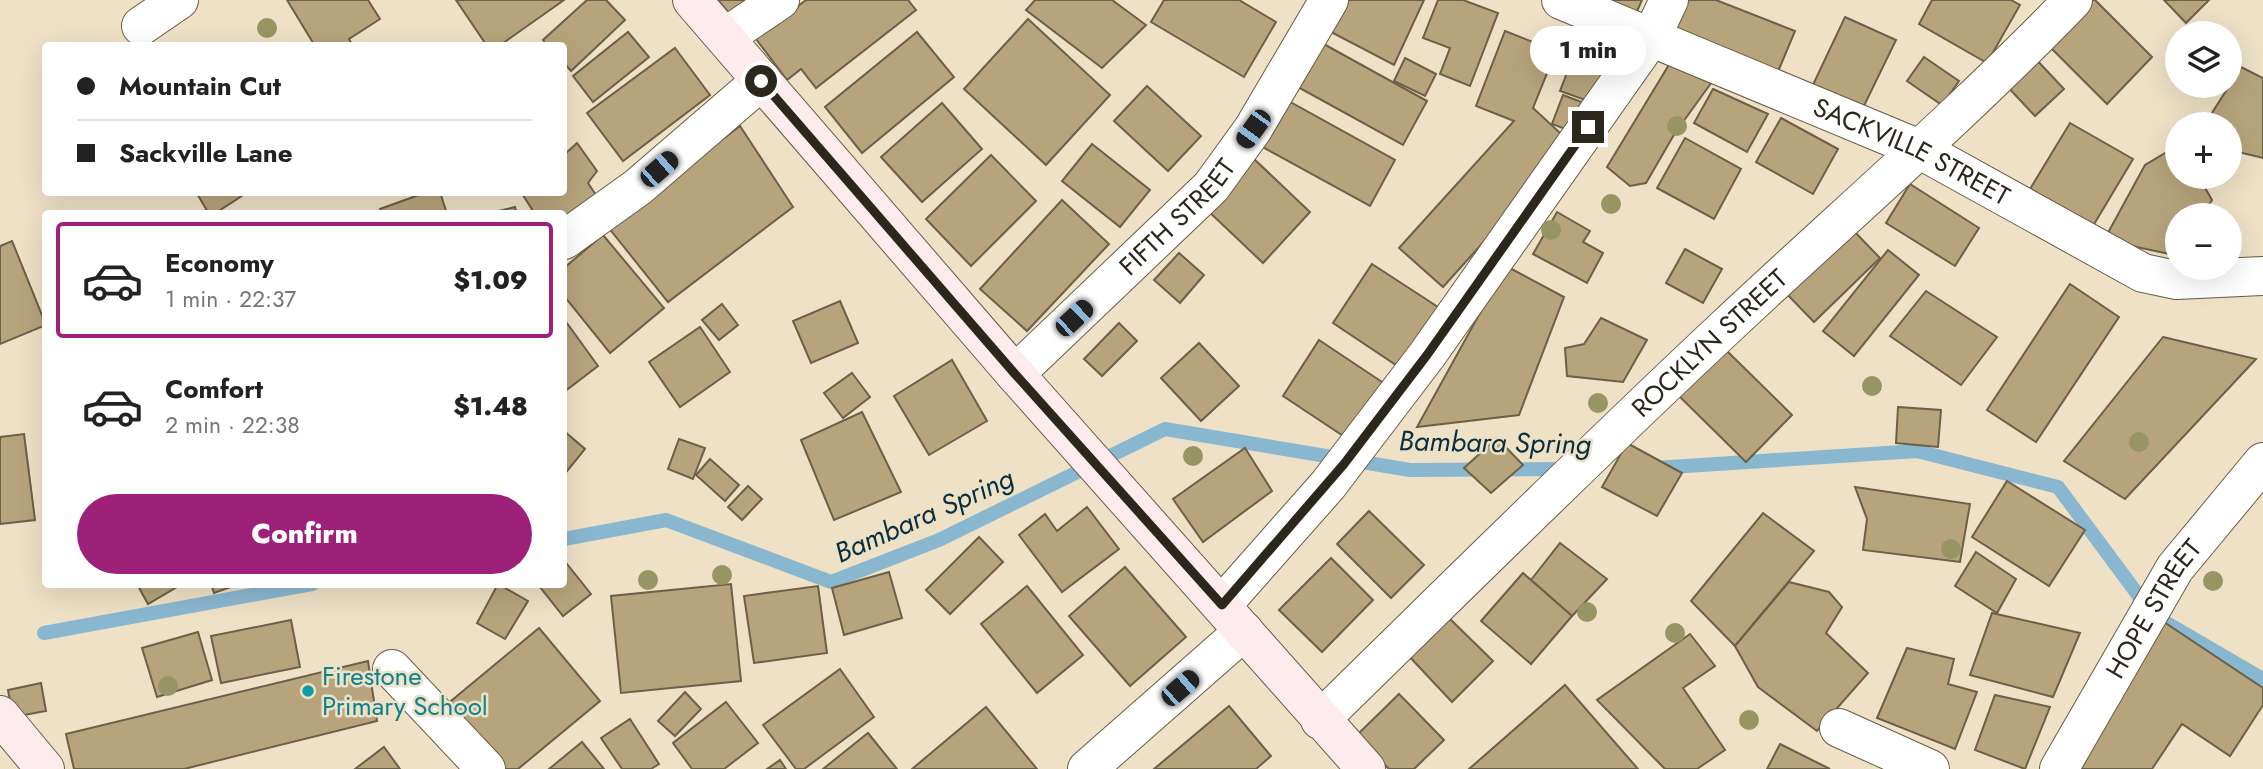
<!DOCTYPE html>
<html lang="en">
<head>
<meta charset="utf-8">
<style>
	:root { --surface:#fff; --page:#f6f6f6; --text:#222; --muted:#767676; --line:#e0e0e0; --accent:#9d2178 }
	body { margin:0; font-family:Jost,sans-serif; background:var(--page); color:var(--text); height:100vh; display:flex; flex-direction:column; font-size:26px; white-space:nowrap }
	* { box-sizing:border-box; margin:0 }
	p { font-size:23px; color:var(--muted) }
	.icon { flex:none; width:38px; height:38px; fill:none; stroke:currentColor; stroke-width:2; stroke-linecap:round; stroke-linejoin:round }
	.map { position:relative; flex:1; overflow:hidden }
	.details { position:absolute; left:42px; top:210px; width:525px; height:378px; display:flex; flex-direction:column; background:var(--surface); border-radius:7px; box-shadow:0 7px 28px #0002 }
	.details>* { flex:none }
	.guide { position:absolute; left:42px; top:42px; width:525px; height:154px; border-radius:7px; box-shadow:0 7px 28px #0002; display:grid; align-content:center; height:154px; padding:0 35px; background:var(--surface) }
	.controls { position:absolute; left:2165px; top:21px; display:grid; gap:14px }
	.controls a { display:grid; place-items:center; width:77px; height:77px; border-radius:50%; background:var(--surface); box-shadow:0 7px 28px #0002; font-size:35px }
	.end { position:absolute; width:32px; height:32px; margin:-16px; border:9px solid #2c271d; background:#fff; box-shadow:0 0 0 4px #fff }
	.from { border-radius:50% }
	.bubble { position:absolute; height:49px; border-radius:24px; background:var(--surface); box-shadow:0 7px 28px #0002; font-size:23px; font-weight:800; line-height:49px; text-align:center }
	.car { position:absolute; width:21px; height:42px; margin:-21px -10px; border-radius:9px; box-shadow:0 0 5px 2px #0007; background:linear-gradient(#222 24%,#8ab4d8 0 40%,#222 0 76%,#8ab4d8 0 86%,#222 0) }
	.guide b { display:flex; align-items:center; gap:24px; height:66px; font-size:26px }
	.guide b+b { border-top:2px solid var(--line) }
	.guide i { width:18px; height:18px; background:var(--text) }
	ul { padding:12px 0 0; list-style:none }
	li { display:flex; align-items:center; gap:21px; height:116px; margin:0 14px 10px; padding:0 21px; border:4px solid transparent; border-radius:7px }
	li div { flex:1 }
	li b { display:block; font-size:26px }
	li em { font-style:normal; font-weight:800 }
	li.selected { border-color:var(--accent) }
	li>.icon { width:63px; height:63px; stroke-width:1.5 }
	.cta { display:flex; gap:14px; margin-top:auto; padding:14px 35px }
	.cta a { flex:1; height:80px; border-radius:42px; background:var(--accent); color:#fff; font-size:28px; font-weight:800; line-height:80px; text-align:center }
	.map>svg:first-child { display:block }
</style>
</head>
<body>
<div class="map">
<svg width="2263" height="769" viewBox="0 0 2263 769">
	<rect width="100%" height="100%" fill="#eee1c6"/>
	<g fill="none" stroke-linecap="round" stroke-linejoin="round">
		<g stroke="#8ab7d0" stroke-width="14">
			<polyline points="1655,468 1917,451 2058,487 2153,615 2263,679"/>
			<polyline points="564,539 666,520 831,582 939,540 1165,429 1410,470 1569,469"/>
			<polyline points="44,633 312,584"/>
		</g>
	</g>
	<g fill="#b7a47c" stroke="#6b6048" stroke-width="2">
		<polygon points="287,0 368,0 380,19 349,39 353,46 315,46"/>
		<polygon points="456,0 564,0 499,46 487,46"/>
		<polygon points="587,0 606,0 625,20 571,71 564,63 564,46 547,46 543,40"/>
		<polygon points="718,0 761,0 737,23"/>
		<polygon points="806,0 908,0 916,10 816,88 801,69 787,80 756,39"/>
		<polygon points="1035,0 1112,0 1146,25 1102,68 1026,10"/>
		<polygon points="1164,0 1239,0 1276,22 1244,77 1151,22"/>
		<polygon points="1345,0 1424,0 1394,65 1331,32"/>
		<polygon points="1438,0 1463,0 1498,13 1470,86 1440,74 1450,48 1423,38"/>
		<polygon points="1595,0 1642,0 1635,16"/>
		<polygon points="1684,0 1716,0 1795,31 1777,74 1671,34"/>
		<polygon points="1932,0 2011,0 2020,5 1987,63 1919,24"/>
		<polygon points="2092,0 2095,0 2152,57 2107,104 2048,45"/>
		<polygon points="2164,0 2209,0 2186,23"/>
		<polygon points="1845,17 1896,40 1861,112 1811,89"/>
		<polygon points="1028,19 1110,95 1046,165 964,89"/>
		<polygon points="1580,23 1622,45 1609,66 1570,41"/>
		<polygon points="1505,31 1556,51 1533,108 1572,144 1443,287 1399,248 1514,121 1476,106"/>
		<polygon points="628,32 649,57 593,102 573,76"/>
		<polygon points="917,32 954,77 862,153 825,107"/>
		<polygon points="1311,37 1427,101 1403,145 1287,81"/>
		<polygon points="675,48 710,95 623,161 587,113"/>
		<polygon points="2033,56 2064,89 2035,116 2004,83"/>
		<polygon points="1924,57 1959,81 1942,105 1907,81"/>
		<polygon points="1405,58 1436,74 1425,96 1394,81"/>
		<polygon points="1572,60 1603,72 1591,102 1560,91"/>
		<polygon points="1670,63 1714,79 1675,133 1646,183 1630,186 1607,167"/>
		<polygon points="2241,67 2263,78 2263,158 2230,150 2230,124 2205,124"/>
		<polygon points="1147,86 1201,136 1168,171 1114,121"/>
		<polygon points="1713,89 1768,114 1747,152 1694,123"/>
		<polygon points="1563,95 1587,104 1576,133 1552,124"/>
		<polygon points="1285,99 1395,160 1370,206 1259,145"/>
		<polygon points="942,103 982,149 922,202 881,157"/>
		<polygon points="1781,118 1838,149 1813,194 1756,162"/>
		<polygon points="2070,123 2133,159 2093,226 2027,194"/>
		<polygon points="740,126 793,207 668,302 608,227"/>
		<polygon points="1685,138 1741,169 1714,219 1657,188"/>
		<polygon points="577,143 597,171 588,183 600,201 564,227 564,214 535,214 521,192 564,192 564,155"/>
		<polygon points="1092,144 1150,190 1120,227 1062,181"/>
		<polygon points="2177,146 2177,177 2199,177 2212,200 2202,215 2177,215 2177,250 2174,255 2104,240 2145,165"/>
		<polygon points="991,155 1036,201 971,266 926,219"/>
		<polygon points="1253,158 1310,212 1263,263 1206,209"/>
		<polygon points="1910,184 1979,228 1955,266 1886,223"/>
		<polygon points="196,192 248,192 214,214 209,214"/>
		<polygon points="427,192 440,192 447,214 381,214 380,209"/>
		<polygon points="1062,200 1109,244 1027,331 980,289"/>
		<polygon points="515,207 517,214 486,214"/>
		<polygon points="1557,212 1590,231 1583,242 1603,253 1587,283 1533,254"/>
		<polygon points="1849,226 1880,258 1814,322 1782,289"/>
		<polygon points="603,235 664,308 610,353 564,296 564,268"/>
		<polygon points="12,241 46,325 0,344 0,246"/>
		<polygon points="1685,249 1722,269 1703,303 1666,283"/>
		<polygon points="1888,250 1919,275 1854,356 1823,331"/>
		<polygon points="1179,253 1204,275 1180,303 1154,280"/>
		<polygon points="1372,264 1438,307 1399,367 1333,323"/>
		<polygon points="1506,266 1564,297 1519,415 1417,427"/>
		<polygon points="2070,284 2119,317 2036,442 1987,410"/>
		<polygon points="1926,291 1997,337 1961,385 1890,336"/>
		<polygon points="840,301 858,343 811,363 793,321"/>
		<polygon points="722,304 738,325 719,340 702,320"/>
		<polygon points="1601,318 1647,340 1623,382 1567,376 1565,348 1584,344"/>
		<polygon points="564,319 598,366 564,392"/>
		<polygon points="1119,323 1137,341 1102,376 1084,359"/>
		<polygon points="700,327 730,372 680,407 649,362"/>
		<polygon points="2163,337 2256,359 2125,499 2064,461"/>
		<polygon points="1319,340 1391,388 1354,443 1283,396"/>
		<polygon points="1199,343 1239,386 1201,421 1161,378"/>
		<polygon points="1725,349 1792,415 1746,462 1679,396"/>
		<polygon points="952,360 987,421 929,455 894,396"/>
		<polygon points="852,373 870,397 843,418 824,393"/>
		<polygon points="1898,407 1941,410 1938,447 1896,443"/>
		<polygon points="862,412 901,492 834,520 801,440"/>
		<polygon points="564,431 585,449 564,475"/>
		<polygon points="24,434 35,520 0,524 0,437"/>
		<polygon points="1497,438 1523,465 1491,493 1464,468"/>
		<polygon points="679,439 705,448 693,479 668,469"/>
		<polygon points="1627,443 1682,473 1657,516 1602,487"/>
		<polygon points="1245,448 1272,491 1203,542 1173,499"/>
		<polygon points="710,459 739,485 725,501 696,475"/>
		<polygon points="2007,481 2085,530 2049,586 1972,537"/>
		<polygon points="748,486 762,499 742,520 728,507"/>
		<polygon points="1855,487 1970,504 1960,562 1863,550 1867,519"/>
		<polygon points="1087,507 1119,549 1062,592 1019,535 1045,514 1057,531"/>
		<polygon points="1369,511 1424,565 1391,598 1337,544"/>
		<polygon points="1763,513 1814,551 1735,646 1691,601"/>
		<polygon points="979,537 1003,562 950,614 926,590"/>
		<polygon points="1560,543 1607,579 1572,616 1531,580"/>
		<polygon points="1976,552 2016,579 1997,613 1955,586"/>
		<polygon points="1331,558 1373,600 1322,652 1279,610"/>
		<polygon points="567,564 591,594 563,616 540,587 564,584 564,567"/>
		<polygon points="1125,567 1186,637 1130,686 1069,616"/>
		<polygon points="889,572 902,618 844,635 832,588"/>
		<polygon points="1523,573 1572,616 1531,664 1481,621"/>
		<polygon points="1789,582 1829,592 1842,607 1826,633 1868,673 1817,731 1758,687 1735,646"/>
		<polygon points="137,584 182,584 148,604"/>
		<polygon points="211,584 239,584 214,593"/>
		<polygon points="498,584 528,601 505,639 477,623"/>
		<polygon points="731,584 741,681 621,693 611,596"/>
		<polygon points="818,586 827,653 754,663 744,596"/>
		<polygon points="1027,586 1083,655 1037,693 981,624"/>
		<polygon points="1992,613 2080,633 2053,697 1970,675"/>
		<polygon points="1445,614 1493,661 1452,702 1406,653"/>
		<polygon points="291,620 300,667 221,683 211,636"/>
		<polygon points="2161,620 2263,688 2263,705 2230,756 2182,724 2152,769 2081,769"/>
		<polygon points="539,628 600,701 518,769 497,769 445,706"/>
		<polygon points="198,632 212,680 157,697 142,648"/>
		<polygon points="1690,634 1715,666 1683,688 1725,750 1697,769 1665,769 1597,700"/>
		<polygon points="1907,648 1954,659 1948,684 1977,692 1955,749 1877,718"/>
		<polygon points="368,661 377,721 184,769 74,769 66,734"/>
		<polygon points="840,669 874,717 804,769 796,769 763,725"/>
		<polygon points="41,683 46,711 13,717 8,690"/>
		<polygon points="1565,685 1638,769 1469,769"/>
		<polygon points="685,692 701,709 675,736 658,721"/>
		<polygon points="1399,694 1444,740 1414,769 1389,769 1356,736"/>
		<polygon points="1995,695 2050,707 2025,769 1975,750"/>
		<polygon points="726,702 758,743 724,769 692,769 673,743"/>
		<polygon points="1229,706 1271,756 1256,769 1154,769"/>
		<polygon points="986,707 1037,769 912,769"/>
		<polygon points="630,719 659,764 651,769 622,769 601,738"/>
		<polygon points="868,733 897,769 823,769"/>
		<polygon points="582,742 604,769 549,769"/>
		<polygon points="1780,744 1830,769 1767,769"/>
		<polygon points="384,747 400,769 355,769"/>
		<polygon points="780,760 786,769 767,769"/>
	</g>
	<g fill="none" stroke-linecap="round" stroke-linejoin="round">
		<defs>
			<g id="street">
				<path id="s1" d="M1561,0L1917,148L2143,273L2176,280L2263,276"/>
				<polyline points="141,26 179,0"/>
				<polyline points="725,37 780,0"/>
				<polyline points="564,240 638,187 761,81"/>
				<path id="s2" d="M1015,374L1211,187L1253,129L1329,0"/>
				<polyline points="1222,605 1328,485 1427,355 1652,36 1669,0"/>
				<polyline points="392,669 486,769"/>
				<path id="s3" d="M1320,720C1455,588 1589,455 1727,326C1842,218 1963,114 2073,0"/>
				<polyline points="1839,728 1930,769"/>
				<polyline points="1087,769 1244,631"/>
				<path id="s4" d="M2059,769L2175,568L2263,462"/>
			</g>
			<g id="secondary">
				<polyline points="692,0 1015,374 1366,769"/>
				<polyline points="0,715 45,769"/>
			</g>
		</defs>
		<use href="#street" stroke="#675d45" stroke-width="40"/>
		<use href="#secondary" stroke="#675d45" stroke-width="40"/>
		<use href="#street" stroke="#fff" stroke-width="38"/>
		<use href="#secondary" stroke="#fdebee" stroke-width="38"/>
	</g>
	<g fill="#979564">
		<circle cx="267" cy="28" r="10"/>
		<circle cx="1677" cy="126" r="10"/>
		<circle cx="1611" cy="204" r="10"/>
		<circle cx="1551" cy="230" r="10"/>
		<circle cx="1872" cy="386" r="10"/>
		<circle cx="1598" cy="403" r="10"/>
		<circle cx="2139" cy="442" r="10"/>
		<circle cx="1193" cy="456" r="10"/>
		<circle cx="1951" cy="549" r="10"/>
		<circle cx="722" cy="575" r="10"/>
		<circle cx="648" cy="580" r="10"/>
		<circle cx="2213" cy="581" r="10"/>
		<circle cx="1587" cy="612" r="10"/>
		<circle cx="1675" cy="633" r="10"/>
		<circle cx="168" cy="686" r="10"/>
		<circle cx="1749" cy="720" r="10"/>
	</g>
	<g fill="none" stroke-linecap="round" stroke-linejoin="round">
		<polyline stroke="#2c271d" stroke-width="9" points="761,81 1015,374 1222,605 1344,464 1427,355 1588,127"/>
	</g>
	<circle fill="#0f9aa8" stroke="#eee1c6" stroke-width="2.5" cx="308" cy="691" r="7"/>
	<g text-anchor="middle" stroke-width="5" stroke-linejoin="round" paint-order="stroke">
		<g font-size="26" fill="#2c271d" stroke="#eee1c6">
			<text dy="9" stroke="none"><textPath href="#s1" startOffset="382">SACKVILLE STREET</textPath></text>
			<text dy="9" stroke="none"><textPath href="#s2" startOffset="226">FIFTH STREET</textPath></text>
			<text dy="9" stroke="none"><textPath href="#s3" startOffset="542">ROCKLYN STREET</textPath></text>
			<text dy="9" stroke="none"><textPath href="#s4" startOffset="186">HOPE STREET</textPath></text>
		</g>
		<g font-size="26" fill="#0d838f" stroke="#eee1c6" text-anchor="start">
			<text x="322" y="685">Firestone<tspan x="322" dy="30">Primary School</tspan></text>
		</g>
		<g font-size="28" font-style="italic" fill="#072f41" stroke="#eee1c6">
			<text transform="translate(1495 442) rotate(1)" y="10">Bambara Spring</text>
			<text transform="translate(924 515) rotate(-24)" y="10">Bambara Spring</text>
		</g>
	</g>
</svg>
<div class="controls">
<a><svg class="icon" aria-label="layers" viewBox="0 0 24 24"><path d="M12 4l9 5-9 5-9-5zM3 14l9 5 9-5"/></svg></a>
<a>+</a>
<a>−</a>
</div>
<i class="end from" style="left:761px;top:81px"></i>
<i class="end" style="left:1588px;top:127px"></i>
<div class="bubble" style="left:1530px;top:26px;width:116px">1 min</div>
<i class="car" style="left:1253px;top:129px;rotate:216deg"></i>
<i class="car" style="left:659px;top:169px;rotate:49deg"></i>
<i class="car" style="left:1074px;top:318px;rotate:47deg"></i>
<i class="car" style="left:1180px;top:688px;rotate:49deg"></i>
<div class="guide">
<b><i class="from"></i>Mountain Cut</b>
<b><i></i>Sackville Lane</b>
</div>
<section class="details">
<ul>
<li class="selected"><svg class="icon" aria-label="car" viewBox="0 0 24 24"><path d="M5 17H2v-5l4-1 3-4h7l3 4 3 1v5h-3M9 17h6M6 11h13"/><circle cx="7" cy="17" r="2"/><circle cx="17" cy="17" r="2"/></svg><div><b>Economy</b><p>1 min · 22:37</p></div><em>$1.09</em></li>
<li><svg class="icon" aria-label="car" viewBox="0 0 24 24"><path d="M5 17H2v-5l4-1 3-4h7l3 4 3 1v5h-3M9 17h6M6 11h13"/><circle cx="7" cy="17" r="2"/><circle cx="17" cy="17" r="2"/></svg><div><b>Comfort</b><p>2 min · 22:38</p></div><em>$1.48</em></li>
</ul>
<div class="cta"><a>Confirm</a></div>
</section>
</div>
</body>
</html>
